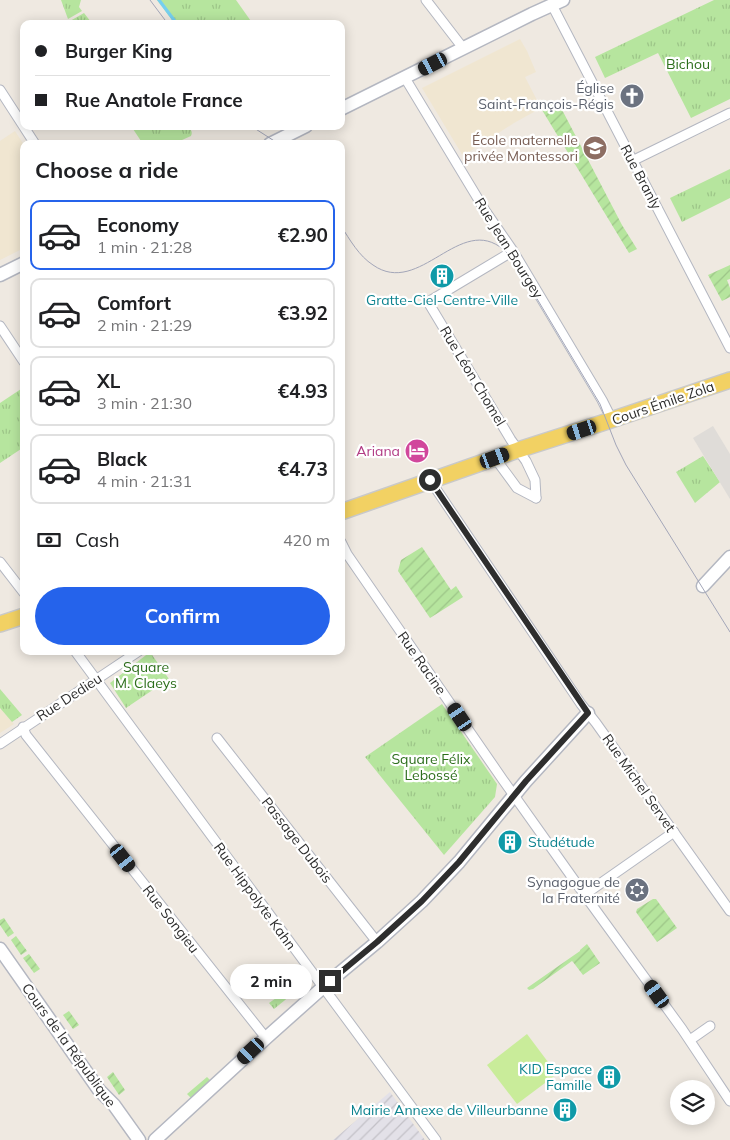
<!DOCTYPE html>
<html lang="en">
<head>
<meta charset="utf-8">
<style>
	:root { --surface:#fff; --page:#f6f6f6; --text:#202124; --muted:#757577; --line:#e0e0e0; --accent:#2563eb }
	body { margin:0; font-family:Mulish,sans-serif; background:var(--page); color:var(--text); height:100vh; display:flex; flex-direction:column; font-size:19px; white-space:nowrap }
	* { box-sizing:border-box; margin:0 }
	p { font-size:16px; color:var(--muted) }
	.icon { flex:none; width:28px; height:28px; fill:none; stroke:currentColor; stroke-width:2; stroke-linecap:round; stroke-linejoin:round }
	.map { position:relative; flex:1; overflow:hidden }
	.side { position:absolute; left:20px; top:140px; width:325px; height:515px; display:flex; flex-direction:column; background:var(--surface); border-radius:10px; box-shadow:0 2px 12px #0003 }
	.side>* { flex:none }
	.top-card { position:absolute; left:20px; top:20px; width:325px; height:110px; border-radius:10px; box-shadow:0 2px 12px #0003; display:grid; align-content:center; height:110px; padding:0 15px; background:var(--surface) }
	.buttons { position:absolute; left:670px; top:1080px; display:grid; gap:10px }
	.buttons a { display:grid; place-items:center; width:45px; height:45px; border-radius:50%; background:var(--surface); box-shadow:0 2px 12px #0003; font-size:25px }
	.end { position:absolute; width:22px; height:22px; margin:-11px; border:6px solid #2e2e2e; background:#fff; box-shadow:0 0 0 2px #fff }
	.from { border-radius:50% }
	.bubble { position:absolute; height:35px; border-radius:18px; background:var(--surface); box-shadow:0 2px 12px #0003; font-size:16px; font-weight:700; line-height:35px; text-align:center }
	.car { position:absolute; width:15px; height:30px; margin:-15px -8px; border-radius:6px; box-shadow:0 0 4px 1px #0007; background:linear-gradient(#222 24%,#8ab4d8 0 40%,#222 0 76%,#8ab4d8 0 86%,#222 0) }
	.top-card b { display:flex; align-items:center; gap:18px; height:48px; font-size:19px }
	.top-card b+b { border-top:1px solid var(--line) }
	.top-card i { width:12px; height:12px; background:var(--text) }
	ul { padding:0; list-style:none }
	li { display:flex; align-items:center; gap:15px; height:70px; margin:0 10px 8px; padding:0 5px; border:2px solid var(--line); border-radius:10px }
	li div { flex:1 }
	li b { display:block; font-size:19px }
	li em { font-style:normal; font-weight:700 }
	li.on { border-color:var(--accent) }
	li>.icon { width:45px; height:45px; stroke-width:1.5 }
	h2 { padding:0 15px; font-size:22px; line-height:60px }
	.pay { display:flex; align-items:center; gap:12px; height:55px; padding:0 15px; font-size:19px }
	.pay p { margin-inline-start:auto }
	.primary-button { display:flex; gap:10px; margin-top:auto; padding:10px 15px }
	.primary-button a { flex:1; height:58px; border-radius:30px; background:var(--accent); color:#fff; font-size:20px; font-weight:700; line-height:58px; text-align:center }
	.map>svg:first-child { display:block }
</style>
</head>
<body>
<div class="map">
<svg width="730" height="1140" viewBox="0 0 730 1140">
	<defs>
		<pattern id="industrial-furrows" width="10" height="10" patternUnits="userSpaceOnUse" patternTransform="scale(1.25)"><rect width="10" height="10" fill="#e3e1e8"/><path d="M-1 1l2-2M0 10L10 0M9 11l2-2" fill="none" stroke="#c3c1c7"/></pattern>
		<pattern id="grass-tufts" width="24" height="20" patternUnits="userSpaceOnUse" patternTransform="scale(1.25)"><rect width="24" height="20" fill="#b6e59e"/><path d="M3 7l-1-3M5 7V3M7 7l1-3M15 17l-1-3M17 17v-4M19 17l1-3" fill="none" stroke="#9dc588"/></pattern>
		<pattern id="garden-furrows" width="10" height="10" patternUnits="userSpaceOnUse" patternTransform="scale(1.25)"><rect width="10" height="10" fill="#b6e59e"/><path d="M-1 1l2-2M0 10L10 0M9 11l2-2" fill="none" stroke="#9dc588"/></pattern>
	</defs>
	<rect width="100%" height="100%" fill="#efe9e1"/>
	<polygon fill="url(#industrial-furrows)" points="390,1092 425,1140 333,1140"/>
	<g fill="#f0e6d1">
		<polygon points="520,39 527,51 536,72 525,77 541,108 514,123 463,156 422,88"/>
		<polygon points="15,131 24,145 24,248 0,260 0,141"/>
		<polygon points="0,708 14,724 0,733"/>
	</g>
	<g fill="url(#grass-tufts)">
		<polygon points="61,0 81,0 79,7 82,11 68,19"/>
		<polygon points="157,0 236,0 253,24 175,24"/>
		<polygon points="714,0 730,0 730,99 691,118 658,53 605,78 595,57"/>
		<polygon points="84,13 91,22 107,24 72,24 70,21"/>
		<path d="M131,126H188C191,130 193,132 191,136L173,144H143Z"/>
		<polygon points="730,169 730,198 682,222 670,198"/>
		<polygon points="24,387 24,447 0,463 0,403"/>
		<polygon points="703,456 720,482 695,503 676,472"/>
		<polygon points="150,652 169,679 126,708 110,683"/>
		<polygon points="0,689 22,715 12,722 0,708"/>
		<polygon points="442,704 497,784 495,797 444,855 365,757"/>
		<polygon points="303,979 306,983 274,1009 269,1003"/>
		<polygon points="207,1077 211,1081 191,1098 187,1094"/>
	</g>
	<g fill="url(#garden-furrows)">
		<polygon points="558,102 622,225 637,249 629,253 542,110"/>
		<polygon points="730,265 730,279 727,280 730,288 730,297 722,301 708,275"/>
		<polygon points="422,547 451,590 456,586 463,597 430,618 398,571 401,560"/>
		<polygon points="653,899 656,899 677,928 657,942 636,912 637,909"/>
		<polygon points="4,918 14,933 8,937 0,925 0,920"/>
		<polygon points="16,936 27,951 21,955 11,940"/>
		<polygon points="587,944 600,963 583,975 573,962 572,961 533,989 529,990 527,988 580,951 580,950"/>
		<polygon points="29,954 40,969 34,973 23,958"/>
		<polygon points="69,1011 79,1025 73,1029 63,1015"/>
		<polygon points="113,1072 125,1090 119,1095 107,1077"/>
	</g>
	<polygon fill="#c9ec9a" points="527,1034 557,1074 517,1104 487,1065"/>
	<polygon fill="#dfdcd8" points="713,426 730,454 730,499 693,438"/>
	<polygon fill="#75cff0" points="157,0 161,0 179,24 175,24"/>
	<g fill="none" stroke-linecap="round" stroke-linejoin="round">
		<defs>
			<g id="street">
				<polyline points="426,0 463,48"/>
				<polyline points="552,5 730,348"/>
				<polyline points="405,78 486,212 513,251 602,400 612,420"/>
				<polyline points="0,90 35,144"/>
				<polyline points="632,161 730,113"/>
				<polyline points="513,251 428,302 511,440 526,461 535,480 536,498"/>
				<polyline points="0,326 24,362"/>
				<polyline points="495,458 517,488 536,498"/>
				<polyline points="430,480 581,704 596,723 730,911"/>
				<polyline points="341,542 347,554 503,780 589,901 682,1029 730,1101"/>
				<polyline points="0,562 24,593"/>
				<polyline points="75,651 436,1140"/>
				<polyline points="23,727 26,735 266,1038"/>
				<polyline points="217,738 377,942"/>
				<polyline points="0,744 139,651"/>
				<polyline points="584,895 674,832"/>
				<polyline points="690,1040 710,1026"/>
			</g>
			<g id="secondary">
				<polyline points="341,109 532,14 563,0"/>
				<polyline points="270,144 306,126"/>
				<polyline points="0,275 24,263"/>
				<polyline points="703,586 730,557"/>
				<polyline points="0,949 99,1090 114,1105 139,1140"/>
				<polyline points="155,1140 266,1038 330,981 377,942 422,901 459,862 526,781 588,713"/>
			</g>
			<g id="primary">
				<polyline points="341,512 518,450 602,423 730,380"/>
				<polyline points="0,624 24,616"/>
			</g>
		</defs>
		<use href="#street" stroke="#b4b7c1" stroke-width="11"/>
		<use href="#secondary" stroke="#b4b7c1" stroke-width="15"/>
		<use href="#primary" stroke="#c9c9c9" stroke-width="18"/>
		<use href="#street" stroke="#fff" stroke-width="9"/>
		<use href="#secondary" stroke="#fff" stroke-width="12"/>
		<use href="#primary" stroke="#f2d163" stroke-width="15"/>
		<g stroke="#a3a6b8" stroke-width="1">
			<polyline points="150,0 168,24"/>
			<polyline points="251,126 279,144"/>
			<path d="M341,226C350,240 359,256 373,265C420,298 460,212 504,250C511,256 516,264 521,272L600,404L616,445L626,465L730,632"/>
		</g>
	</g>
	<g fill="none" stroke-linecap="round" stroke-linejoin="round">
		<polyline stroke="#2e2e2e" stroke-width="6" points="330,981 377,942 422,901 459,862 526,781 588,713 430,480"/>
	</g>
	<defs>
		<symbol id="church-disc" viewBox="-11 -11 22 22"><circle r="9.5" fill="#6b7280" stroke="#fff"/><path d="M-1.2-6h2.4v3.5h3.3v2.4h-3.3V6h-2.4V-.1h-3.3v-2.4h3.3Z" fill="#fff"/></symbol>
		<symbol id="school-disc" viewBox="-11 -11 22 22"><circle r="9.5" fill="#8d6e63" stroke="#fff"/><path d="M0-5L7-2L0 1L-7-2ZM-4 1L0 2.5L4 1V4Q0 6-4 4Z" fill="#fff"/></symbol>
		<symbol id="building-disc" viewBox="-11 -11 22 22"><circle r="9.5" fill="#0f9aa8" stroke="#fff"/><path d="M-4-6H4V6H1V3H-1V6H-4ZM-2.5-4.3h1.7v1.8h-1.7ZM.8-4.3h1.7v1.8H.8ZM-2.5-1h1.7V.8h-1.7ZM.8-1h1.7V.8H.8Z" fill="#fff"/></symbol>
		<symbol id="hotel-disc" viewBox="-11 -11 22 22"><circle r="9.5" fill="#d1479c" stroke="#fff"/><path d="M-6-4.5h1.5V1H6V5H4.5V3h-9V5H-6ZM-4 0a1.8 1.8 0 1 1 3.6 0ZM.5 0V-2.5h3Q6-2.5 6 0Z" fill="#fff"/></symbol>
		<symbol id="synagogue-disc" viewBox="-11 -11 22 22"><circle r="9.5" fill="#6b7280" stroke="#fff"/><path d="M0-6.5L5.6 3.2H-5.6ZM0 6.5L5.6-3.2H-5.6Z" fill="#fff"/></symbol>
	</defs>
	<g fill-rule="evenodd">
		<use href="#church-disc" x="618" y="82" width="28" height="28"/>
		<use href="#school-disc" x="581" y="134" width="28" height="28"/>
		<use href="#building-disc" x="428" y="262" width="28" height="28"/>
		<use href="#hotel-disc" x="403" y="437" width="28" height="28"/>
		<use href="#building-disc" x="496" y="828" width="28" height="28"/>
		<use href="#synagogue-disc" x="623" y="876" width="28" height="28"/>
		<use href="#building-disc" x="595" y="1063" width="28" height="28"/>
		<use href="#building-disc" x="551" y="1096" width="28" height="28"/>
	</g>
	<g text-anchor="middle" stroke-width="4.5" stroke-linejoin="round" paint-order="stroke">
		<g font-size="14" fill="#2c6e1b" stroke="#fff">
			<text x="688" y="69">Bichou</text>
			<text x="146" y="672">Square<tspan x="146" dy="16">M. Claeys</tspan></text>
			<text x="431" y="764">Square Félix<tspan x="431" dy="16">Lebossé</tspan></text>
		</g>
		<g font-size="14" fill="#5b616d" stroke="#fff" text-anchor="end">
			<text x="614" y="93">Église<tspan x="614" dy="16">Saint-François-Régis</tspan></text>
			<text x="620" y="887">Synagogue de<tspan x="620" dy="16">la Fraternité</tspan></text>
		</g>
		<g font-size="14" fill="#785e54" stroke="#fff" text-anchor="end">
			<text x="578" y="145">École maternelle<tspan x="578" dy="16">privée Montessori</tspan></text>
		</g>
		<g font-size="14" fill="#2e2e2e" stroke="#fff">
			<text transform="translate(641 177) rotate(62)" y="5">Rue Branly</text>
			<text transform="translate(509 248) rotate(58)" y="5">Rue Jean Bourgey</text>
			<text transform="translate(473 376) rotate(59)" y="5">Rue Léon Chomel</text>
			<text transform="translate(663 403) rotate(-19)" y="5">Cours Émile Zola</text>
			<text transform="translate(422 663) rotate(55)" y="5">Rue Racine</text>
			<text transform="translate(69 697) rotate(-33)" y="5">Rue Dedieu</text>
			<text transform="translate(639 783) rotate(55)" y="5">Rue Michel Servet</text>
			<text transform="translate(297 840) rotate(52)" y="5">Passage Dubois</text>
			<text transform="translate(255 896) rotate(54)" y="5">Rue Hippolyte Kahn</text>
			<text transform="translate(171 919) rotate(52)" y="5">Rue Songieu</text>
			<text transform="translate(69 1045) rotate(54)" y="5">Cours de la République</text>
		</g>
		<g font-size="14" fill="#0d838f" stroke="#fff" text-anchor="end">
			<text x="442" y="305" text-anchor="middle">Gratte-Ciel-Centre-Ville</text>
			<text x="528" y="847" text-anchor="start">Studétude</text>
			<text x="592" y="1074">KID Espace<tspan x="592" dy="16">Famille</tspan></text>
			<text x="548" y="1115">Mairie Annexe de Villeurbanne</text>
		</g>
		<g font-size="14" fill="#b23c85" stroke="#fff" text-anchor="end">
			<text x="400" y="456">Ariana</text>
		</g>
	</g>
</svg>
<div class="buttons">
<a><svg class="icon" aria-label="layers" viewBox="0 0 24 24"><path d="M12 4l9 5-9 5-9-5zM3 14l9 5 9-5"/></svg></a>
</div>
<i class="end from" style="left:430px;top:480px"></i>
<i class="end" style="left:330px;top:981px"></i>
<div class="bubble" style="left:230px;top:964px;width:82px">2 min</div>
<i class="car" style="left:433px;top:64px;rotate:243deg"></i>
<i class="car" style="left:582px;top:430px;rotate:252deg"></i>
<i class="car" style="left:495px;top:458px;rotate:70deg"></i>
<i class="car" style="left:460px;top:717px;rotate:326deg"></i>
<i class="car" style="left:123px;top:858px;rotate:142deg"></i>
<i class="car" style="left:657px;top:994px;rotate:324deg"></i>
<i class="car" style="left:251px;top:1051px;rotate:227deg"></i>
<div class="top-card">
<b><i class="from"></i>Burger King</b>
<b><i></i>Rue Anatole France</b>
</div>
<section class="side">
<h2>Choose a ride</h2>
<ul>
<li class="on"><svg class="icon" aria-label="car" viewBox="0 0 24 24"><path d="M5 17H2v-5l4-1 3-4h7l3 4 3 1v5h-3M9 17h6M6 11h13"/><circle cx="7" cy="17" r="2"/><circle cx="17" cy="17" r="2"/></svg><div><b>Economy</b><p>1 min · 21:28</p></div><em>€2.90</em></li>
<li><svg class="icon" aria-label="car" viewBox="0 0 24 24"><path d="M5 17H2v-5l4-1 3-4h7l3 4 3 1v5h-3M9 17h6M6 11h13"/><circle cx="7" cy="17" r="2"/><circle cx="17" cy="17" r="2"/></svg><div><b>Comfort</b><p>2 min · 21:29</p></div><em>€3.92</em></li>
<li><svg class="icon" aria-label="car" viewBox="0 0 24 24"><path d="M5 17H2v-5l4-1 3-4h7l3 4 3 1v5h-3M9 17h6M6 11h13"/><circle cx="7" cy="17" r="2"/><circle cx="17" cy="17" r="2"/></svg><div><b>XL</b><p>3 min · 21:30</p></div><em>€4.93</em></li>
<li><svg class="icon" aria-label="car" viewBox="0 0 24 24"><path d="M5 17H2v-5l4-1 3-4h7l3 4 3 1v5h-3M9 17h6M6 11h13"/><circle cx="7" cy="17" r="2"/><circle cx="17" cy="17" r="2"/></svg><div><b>Black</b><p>4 min · 21:31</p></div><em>€4.73</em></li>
</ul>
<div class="pay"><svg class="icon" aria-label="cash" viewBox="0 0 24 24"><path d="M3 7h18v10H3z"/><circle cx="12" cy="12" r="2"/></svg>Cash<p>420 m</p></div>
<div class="primary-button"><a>Confirm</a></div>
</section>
</div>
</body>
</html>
